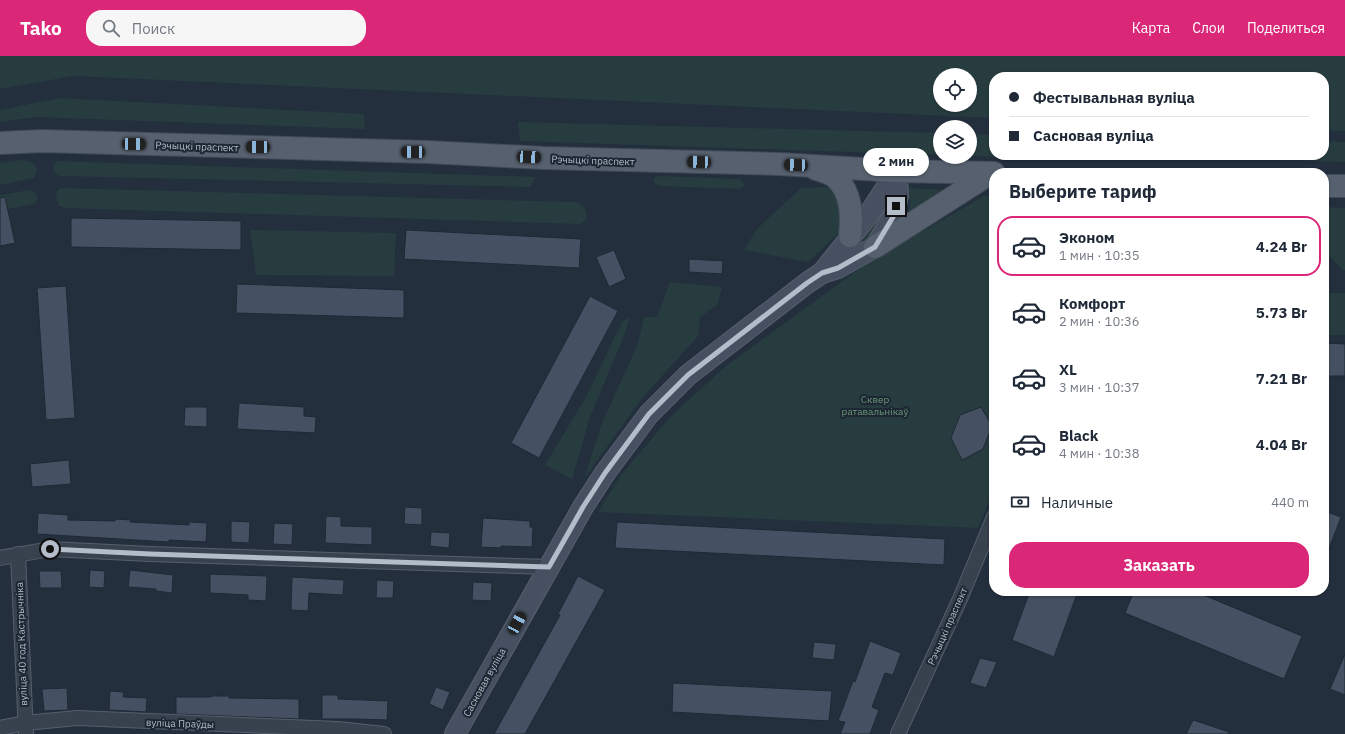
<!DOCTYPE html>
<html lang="ru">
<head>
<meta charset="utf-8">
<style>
	:root { --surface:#fff; --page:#f6f6f7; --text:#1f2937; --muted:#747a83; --line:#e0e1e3; --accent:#db2777 }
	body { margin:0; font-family:"IBM Plex Sans",sans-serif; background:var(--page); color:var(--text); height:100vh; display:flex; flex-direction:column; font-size:15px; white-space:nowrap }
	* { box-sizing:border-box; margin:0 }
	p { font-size:13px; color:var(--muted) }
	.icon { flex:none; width:22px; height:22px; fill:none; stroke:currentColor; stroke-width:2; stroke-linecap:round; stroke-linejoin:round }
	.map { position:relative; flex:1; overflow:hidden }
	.drawer { position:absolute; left:989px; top:112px; width:340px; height:428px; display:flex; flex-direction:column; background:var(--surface); border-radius:16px; box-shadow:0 1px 3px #0004 }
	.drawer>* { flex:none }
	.hud { position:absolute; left:989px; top:16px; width:340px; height:88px; border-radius:16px; box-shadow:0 1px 3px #0004; display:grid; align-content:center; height:88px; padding:0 20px; background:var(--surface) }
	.controls { position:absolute; left:933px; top:12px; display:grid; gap:8px }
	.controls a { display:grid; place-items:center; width:44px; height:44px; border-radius:50%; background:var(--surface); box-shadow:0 1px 3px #0004; font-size:20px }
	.end { position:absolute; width:18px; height:18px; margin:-9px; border:5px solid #b4bcc9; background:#111; box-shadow:0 0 0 2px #111 }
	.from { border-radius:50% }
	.bubble { position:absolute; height:28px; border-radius:14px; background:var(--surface); box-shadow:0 1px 3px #0004; font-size:13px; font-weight:700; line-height:28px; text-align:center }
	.car { position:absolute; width:12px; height:24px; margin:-12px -6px; border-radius:5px; box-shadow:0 0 3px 1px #0007; background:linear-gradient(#222 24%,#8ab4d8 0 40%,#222 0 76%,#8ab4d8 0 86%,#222 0) }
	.hud b { display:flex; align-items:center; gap:14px; height:38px; font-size:15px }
	.hud b+b { border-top:1px solid var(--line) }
	.hud i { width:10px; height:10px; background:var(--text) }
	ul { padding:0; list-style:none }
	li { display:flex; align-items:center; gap:12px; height:60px; margin:0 8px 6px; padding:0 12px; border:2px solid transparent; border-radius:16px }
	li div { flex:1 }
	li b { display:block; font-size:15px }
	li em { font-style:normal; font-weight:700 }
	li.on { border-color:var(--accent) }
	li>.icon { width:36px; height:36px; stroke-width:1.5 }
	h2 { padding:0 20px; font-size:18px; line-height:48px }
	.pay { display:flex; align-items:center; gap:10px; height:44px; padding:0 20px; font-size:15px }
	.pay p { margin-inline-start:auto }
	.button { display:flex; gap:8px; margin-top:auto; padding:8px 20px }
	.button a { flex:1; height:46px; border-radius:16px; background:var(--accent); color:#fff; font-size:16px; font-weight:700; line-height:46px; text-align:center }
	header { display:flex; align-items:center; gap:24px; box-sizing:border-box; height:56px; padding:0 20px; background:var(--accent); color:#fff }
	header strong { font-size:19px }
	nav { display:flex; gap:22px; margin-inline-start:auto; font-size:14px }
	.search { width:280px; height:36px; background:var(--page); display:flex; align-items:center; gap:10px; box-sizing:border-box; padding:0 14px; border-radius:16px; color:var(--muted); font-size:15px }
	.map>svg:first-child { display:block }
</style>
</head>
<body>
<header>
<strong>Tako</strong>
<div class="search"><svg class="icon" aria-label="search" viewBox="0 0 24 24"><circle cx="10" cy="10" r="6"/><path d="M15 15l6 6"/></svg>Поиск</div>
<nav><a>Карта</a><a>Слои</a><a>Поделиться</a></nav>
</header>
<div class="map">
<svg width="1345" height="678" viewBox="0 0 1345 678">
	<rect width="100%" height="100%" fill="#242f3e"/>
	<g fill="#263c3f" fill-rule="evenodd">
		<path d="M0,0H1345V75L1324,74V21H994V62L73,20L0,33ZM940,19H970V49H940Z"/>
		<polygon points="60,42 364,58 365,73 35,61 0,66 0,54"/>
		<polygon points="518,66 940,77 940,99 520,85"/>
		<polygon points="970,78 994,79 994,99 1007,99 1007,101 970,100"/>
		<polygon points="1324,85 1345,86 1345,106 1226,103 1226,99 1324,99"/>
		<path d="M22,104C30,105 35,107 37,115L34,122L0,129V107Z"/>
		<polygon points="57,105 536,121 530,131 60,120 57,119 53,114 54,108"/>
		<polygon points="659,120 740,123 743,126 744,129 740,133 659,130 654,127 654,122"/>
		<polygon points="828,131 843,150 840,176 808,206 744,194 757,173 801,132"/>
		<path d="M60,132L574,146C584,148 588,154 586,164L580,168L65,152L59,150L56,143L57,135Z"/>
		<polygon points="904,132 950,134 909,156 910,144"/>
		<path d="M29,134L36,137C38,141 38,144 34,148L0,154V139Z"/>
		<polygon points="994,139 994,433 978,472 598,456 621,419 669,362 726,310 863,210 984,140"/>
		<polygon points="891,141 875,178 865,184 859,181"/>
		<polygon points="1324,151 1345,152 1345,214 1343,214 1324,194"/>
		<polygon points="250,174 396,177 394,220 256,219"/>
		<polygon points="670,226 722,231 718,248 700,261 698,280 642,342 584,423 602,367 638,288 644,261 657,261"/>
		<rect x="1324" y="237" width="21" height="42"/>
		<polygon points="630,260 624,280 590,361 572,423 545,409 586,341 622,266"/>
	</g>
	<g fill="#455162" stroke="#1f2835">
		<polygon points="5,141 15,187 0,190 0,142"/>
		<polygon points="71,162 241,165 241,194 71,191"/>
		<polygon points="406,174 581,183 579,212 404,203"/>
		<polygon points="614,194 626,223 609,231 596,201"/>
		<polygon points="689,203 723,205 722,218 689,216"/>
		<polygon points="237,228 404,234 404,262 236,257"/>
		<polygon points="66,230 75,362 46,364 37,232"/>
		<polygon points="590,240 618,255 539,402 511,387"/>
		<polygon points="1324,287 1345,288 1345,320 1324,320"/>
		<polygon points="239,347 304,351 304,360 316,361 315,377 237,373"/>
		<polygon points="185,351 207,351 207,371 184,370"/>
		<polygon points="981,351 992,370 988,380 983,393 962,404 951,382 960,359"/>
		<polygon points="69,404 71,428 32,431 30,408"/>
		<polygon points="405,451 422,452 422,469 404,468"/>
		<polygon points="1324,455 1341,461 1325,503 1324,502"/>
		<polygon points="38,457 68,459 68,464 115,465 115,463 131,464 130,466 189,469 189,466 207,467 206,486 169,484 169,486 37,478"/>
		<polygon points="326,460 341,461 341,470 372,471 372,489 325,487"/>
		<polygon points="483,462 530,465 530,471 533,471 532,491 501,490 501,492 481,491"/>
		<polygon points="231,465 250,466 249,487 231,486"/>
		<polygon points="617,466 945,483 944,509 615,492"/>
		<polygon points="274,467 293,468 292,489 273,488"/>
		<polygon points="431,476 450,477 449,492 430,490"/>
		<polygon points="90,514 105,515 104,532 89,531"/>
		<polygon points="130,514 173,519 172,537 156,535 156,533 128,531"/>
		<polygon points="39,515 61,515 62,532 40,532"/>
		<polygon points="210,518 267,520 266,545 248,544 248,539 210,537"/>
		<polygon points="578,520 605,534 525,678 494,678 560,559 558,558"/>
		<polygon points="292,521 344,524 343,539 309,537 308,555 291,554"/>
		<polygon points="377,524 394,525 393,542 376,542"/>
		<polygon points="473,526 492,527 491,545 472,544"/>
		<polygon points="1030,535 1078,535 1054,601 1012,584"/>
		<polygon points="1134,535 1194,535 1302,580 1284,623 1125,557"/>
		<polygon points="870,585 901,597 893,619 885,617 872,651 879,654 870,678 840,678 845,666 838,665 853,625 855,626"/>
		<polygon points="814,586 836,588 834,604 812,602"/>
		<polygon points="1345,598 1345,639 1330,633"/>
		<polygon points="980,602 997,606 986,632 970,627"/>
		<polygon points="673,627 832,635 829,665 672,656"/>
		<polygon points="436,631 450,636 443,654 429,648"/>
		<polygon points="67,632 68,654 44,655 42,633"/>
		<polygon points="110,635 124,636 123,641 147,642 146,656 109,654"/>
		<polygon points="322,639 338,639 338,643 388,645 387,664 359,663 322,663"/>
		<polygon points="212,640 229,640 229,642 299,643 299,663 176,658 176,641 211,641"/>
		<polygon points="1193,664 1229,676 1229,678 1186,678"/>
	</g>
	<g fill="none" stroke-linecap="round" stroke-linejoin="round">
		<defs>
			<g id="street">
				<polyline points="18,498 26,678"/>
				<polyline points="0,502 50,493 150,498 549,511"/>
				<polyline points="0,672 25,667 77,662 337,673 384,678"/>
				<polyline points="898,678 960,543 994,461"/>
			</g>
			<g id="secondary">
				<polyline points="822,217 869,158 897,115"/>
				<polyline points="455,678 583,451 605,417 649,358 688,319 807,227 822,217 838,212 875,191 893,161 898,140 897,115"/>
			</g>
			<g id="primary">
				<polyline points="0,87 42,85 428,96 544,102 779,108 897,115 994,117"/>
				<path d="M816,113C822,115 831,117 836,122C852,137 852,160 850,180"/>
				<polyline points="1324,130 1345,130"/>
				<polyline points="875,191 991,117"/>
			</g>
		</defs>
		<use href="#street" stroke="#565f6c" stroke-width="16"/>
		<use href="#secondary" stroke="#565f6c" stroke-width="22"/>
		<use href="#primary" stroke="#414a57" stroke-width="24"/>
		<use href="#street" stroke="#38414e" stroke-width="14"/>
		<use href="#secondary" stroke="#465061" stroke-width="20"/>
		<use href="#primary" stroke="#56606e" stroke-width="22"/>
	</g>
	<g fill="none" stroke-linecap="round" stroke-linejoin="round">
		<polyline stroke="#b4bcc9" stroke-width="5" points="50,493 150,498 549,511 583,451 605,417 649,358 688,319 807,227 822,217 838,212 875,191 893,161 896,150"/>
	</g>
	<g text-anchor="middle" stroke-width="4" stroke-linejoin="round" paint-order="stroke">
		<g font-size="10" fill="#b4bcc9" stroke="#1d2633">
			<text transform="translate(197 90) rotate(2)" y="4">Рэчыцкі праспект</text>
			<text transform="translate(593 104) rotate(2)" y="4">Рэчыцкі праспект</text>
			<text transform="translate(947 570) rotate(-66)" y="4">Рэчыцкі праспект</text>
			<text transform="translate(21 588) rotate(-92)" y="4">вуліца 40 год Кастрычніка</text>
			<text transform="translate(484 626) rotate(-61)" y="4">Сасновая вуліца</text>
			<text transform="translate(180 667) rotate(2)" y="4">вуліца Праўды</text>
		</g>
		<g font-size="10" fill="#6b9a76" stroke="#1d2633">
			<text x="875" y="347">Сквер<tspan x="875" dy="12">ратавальнікаў</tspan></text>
		</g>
	</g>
</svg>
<div class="controls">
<a><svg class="icon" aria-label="locate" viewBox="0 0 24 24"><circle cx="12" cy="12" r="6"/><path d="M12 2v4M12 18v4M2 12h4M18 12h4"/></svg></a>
<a><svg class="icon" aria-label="layers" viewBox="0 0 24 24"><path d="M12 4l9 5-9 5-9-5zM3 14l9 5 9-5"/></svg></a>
</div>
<i class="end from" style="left:50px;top:493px"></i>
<i class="end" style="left:896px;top:150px"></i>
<div class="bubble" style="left:863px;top:92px;width:66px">2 мин</div>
<i class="car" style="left:134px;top:88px;rotate:91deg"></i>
<i class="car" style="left:258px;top:91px;rotate:271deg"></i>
<i class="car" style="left:413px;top:96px;rotate:271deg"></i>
<i class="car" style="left:529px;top:101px;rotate:93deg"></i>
<i class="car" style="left:699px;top:106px;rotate:272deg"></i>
<i class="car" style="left:796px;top:109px;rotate:272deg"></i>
<i class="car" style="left:517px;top:567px;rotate:29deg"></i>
<div class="hud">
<b><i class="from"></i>Фестывальная вуліца</b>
<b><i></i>Сасновая вуліца</b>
</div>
<section class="drawer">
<h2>Выберите тариф</h2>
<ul>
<li class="on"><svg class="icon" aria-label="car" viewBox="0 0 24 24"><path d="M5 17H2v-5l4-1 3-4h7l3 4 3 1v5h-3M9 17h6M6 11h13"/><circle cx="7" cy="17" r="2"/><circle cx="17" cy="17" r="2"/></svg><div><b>Эконом</b><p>1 мин · 10:35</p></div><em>4.24 Br</em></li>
<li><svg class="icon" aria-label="car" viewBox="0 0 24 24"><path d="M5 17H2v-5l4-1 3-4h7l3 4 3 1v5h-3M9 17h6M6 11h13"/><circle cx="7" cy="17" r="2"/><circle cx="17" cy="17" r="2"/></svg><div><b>Комфорт</b><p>2 мин · 10:36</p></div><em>5.73 Br</em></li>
<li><svg class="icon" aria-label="car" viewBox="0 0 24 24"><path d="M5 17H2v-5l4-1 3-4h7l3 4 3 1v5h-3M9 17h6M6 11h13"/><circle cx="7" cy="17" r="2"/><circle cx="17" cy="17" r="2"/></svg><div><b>XL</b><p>3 мин · 10:37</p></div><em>7.21 Br</em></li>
<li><svg class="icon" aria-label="car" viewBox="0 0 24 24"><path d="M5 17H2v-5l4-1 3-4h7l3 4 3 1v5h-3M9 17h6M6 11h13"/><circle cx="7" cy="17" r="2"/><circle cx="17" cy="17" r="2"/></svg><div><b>Black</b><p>4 мин · 10:38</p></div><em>4.04 Br</em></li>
</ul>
<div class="pay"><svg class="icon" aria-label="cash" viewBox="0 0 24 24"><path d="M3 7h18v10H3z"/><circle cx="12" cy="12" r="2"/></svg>Наличные<p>440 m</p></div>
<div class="button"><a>Заказать</a></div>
</section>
</div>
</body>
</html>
